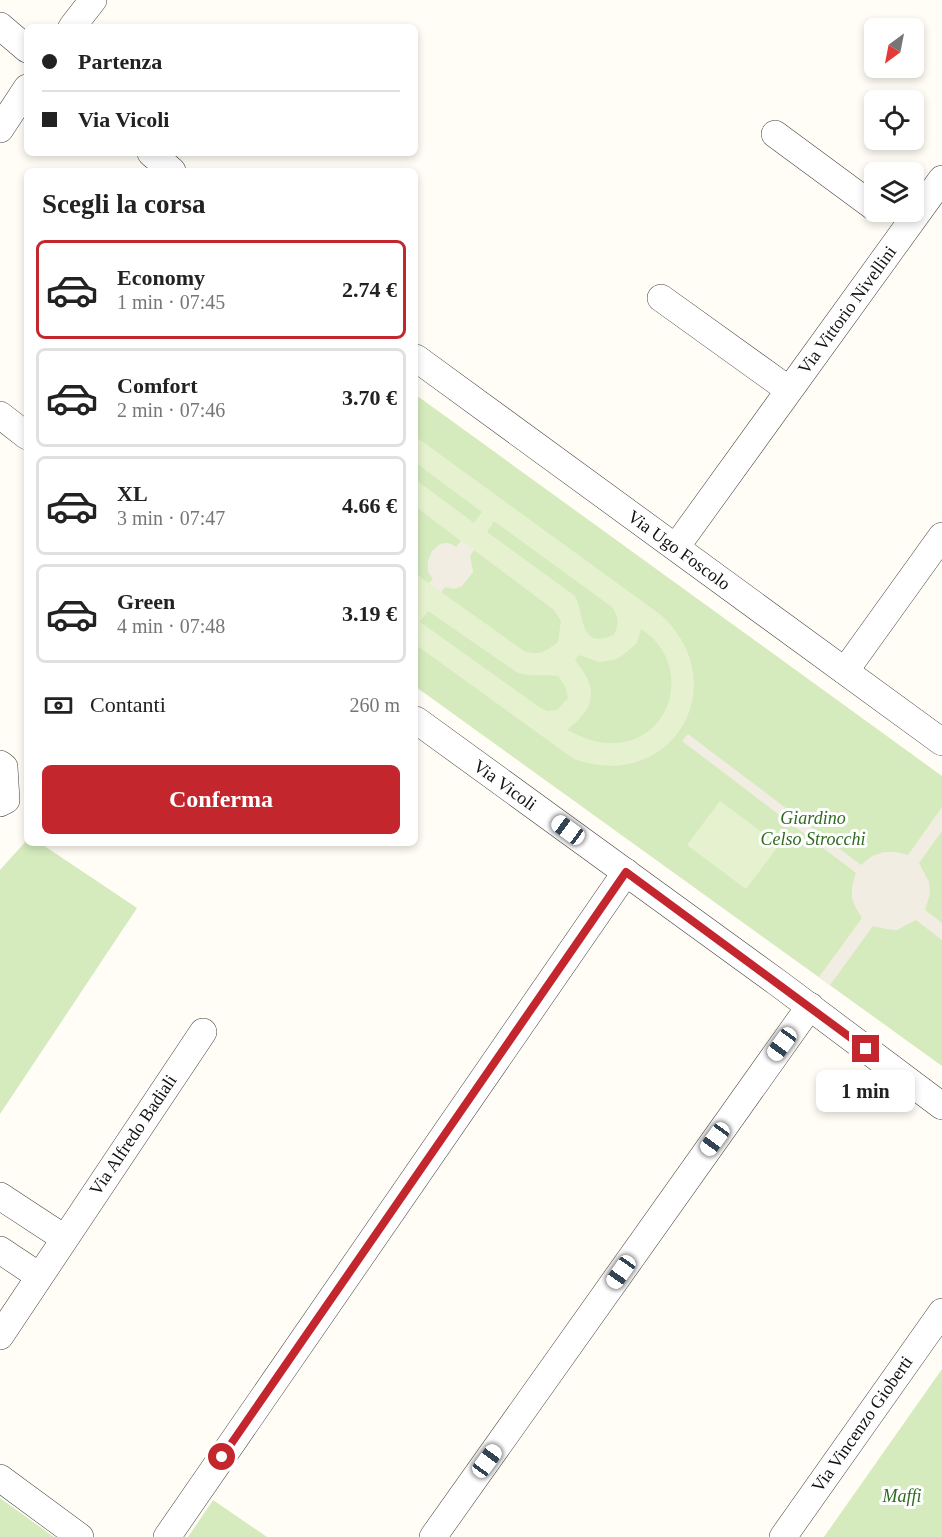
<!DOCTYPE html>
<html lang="it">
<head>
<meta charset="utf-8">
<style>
	:root { --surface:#fff; --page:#f6f6f6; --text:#222; --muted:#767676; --line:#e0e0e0; --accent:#c4262e }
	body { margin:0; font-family:Georgia,serif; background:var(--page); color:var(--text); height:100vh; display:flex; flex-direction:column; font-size:22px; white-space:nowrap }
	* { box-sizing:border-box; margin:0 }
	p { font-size:20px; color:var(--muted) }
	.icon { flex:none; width:33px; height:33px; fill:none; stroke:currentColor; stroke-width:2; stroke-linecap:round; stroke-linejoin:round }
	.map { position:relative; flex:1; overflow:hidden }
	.side { position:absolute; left:24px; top:168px; width:394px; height:678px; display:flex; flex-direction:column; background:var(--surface); border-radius:9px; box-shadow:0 3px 9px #0003 }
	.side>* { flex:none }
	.banner { position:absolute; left:24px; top:24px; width:394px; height:132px; border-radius:9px; box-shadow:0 3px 9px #0003; display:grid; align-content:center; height:132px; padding:0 18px; background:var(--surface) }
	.needle { width:39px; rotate:212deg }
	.fabs { position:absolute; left:864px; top:18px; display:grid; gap:12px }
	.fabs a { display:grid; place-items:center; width:60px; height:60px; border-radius:9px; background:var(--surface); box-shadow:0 3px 9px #0003; font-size:30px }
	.end { position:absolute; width:27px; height:27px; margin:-14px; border:8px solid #c4262e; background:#fff; box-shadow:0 0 0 3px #fff }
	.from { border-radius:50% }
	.bubble { position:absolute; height:42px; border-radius:9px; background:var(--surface); box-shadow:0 3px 9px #0003; font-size:20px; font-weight:700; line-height:42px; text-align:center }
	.car { position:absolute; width:18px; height:36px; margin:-18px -9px; border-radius:8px; box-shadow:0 0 4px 2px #0007; background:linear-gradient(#fff 24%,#345 0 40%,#fff 0 76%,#345 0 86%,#fff 0) }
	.banner b { display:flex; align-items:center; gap:21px; height:57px; font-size:22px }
	.banner b+b { border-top:2px solid var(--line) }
	.banner i { width:15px; height:15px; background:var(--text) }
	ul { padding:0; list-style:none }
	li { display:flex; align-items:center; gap:18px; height:99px; margin:0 12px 9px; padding:0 6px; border:3px solid var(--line); border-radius:9px }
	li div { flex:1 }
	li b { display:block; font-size:22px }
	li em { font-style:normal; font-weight:700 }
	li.on { border-color:var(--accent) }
	li>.icon { width:54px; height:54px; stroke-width:1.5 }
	h2 { padding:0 18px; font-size:27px; line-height:72px }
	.pay { display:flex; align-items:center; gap:15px; height:66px; padding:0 18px; font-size:22px }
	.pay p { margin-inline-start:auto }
	.primary-button { display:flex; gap:12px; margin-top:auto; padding:12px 18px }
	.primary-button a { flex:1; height:69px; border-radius:9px; background:var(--accent); color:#fff; font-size:24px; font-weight:700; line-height:69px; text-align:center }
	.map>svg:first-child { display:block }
</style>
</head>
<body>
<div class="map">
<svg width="942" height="1537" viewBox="0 0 942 1537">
	<rect width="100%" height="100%" fill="#fffdf5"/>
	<g fill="#d5ebbd">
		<polygon points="416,395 942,776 942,1066 416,687"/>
		<polygon points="27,840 27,843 40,843 137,908 0,1114 0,870"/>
		<polygon points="942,1369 942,1537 824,1537"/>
		<polygon points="0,1498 54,1537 0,1537"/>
		<polygon points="213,1500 267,1537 188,1537"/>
	</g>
	<g fill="#e6f2cf" fill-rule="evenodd">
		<path d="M416,437L661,615C736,684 672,794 574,759L416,645V574L429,583L433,579C431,577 428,572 428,570C426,559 435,542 447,543C450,543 453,545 456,547L461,541L416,507V480L474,523L482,512L416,463ZM494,521L612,607C619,617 619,624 614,635C578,650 586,617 575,596L487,532ZM474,550L554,610L561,621L558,642C545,652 539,656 524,651L441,592L445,587C459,589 465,584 473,572L470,556ZM428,611L518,673C532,677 544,674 558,676L565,686L568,698L557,710L547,711L539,707L420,622ZM641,629C696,664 672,748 606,743C592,742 580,736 567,730C596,707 599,690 575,660L579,655L599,662L614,660L623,655L637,643Z"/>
		<polygon points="720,801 779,845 746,889 687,845"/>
	</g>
	<g fill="#f1ede2">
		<polygon points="461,541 474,549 470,556 473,572 462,586 454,589 445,587 441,592 429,583 433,579 428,571 428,561 432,551 439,545 447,543 456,547"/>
		<polygon points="688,734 861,865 872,856 884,852 896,852 908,855 942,807 942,831 919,863 929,882 930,894 925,910 942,923 942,940 916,920 897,930 886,929 873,926 830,985 819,977 862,918 856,908 852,898 852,886 856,873 682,741"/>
	</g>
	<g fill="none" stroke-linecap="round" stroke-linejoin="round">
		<defs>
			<g id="street">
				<polyline points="0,26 27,49"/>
				<polyline points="72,27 93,0"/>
				<polyline points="0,129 27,88"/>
				<polyline points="775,134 874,207"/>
				<polyline points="151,153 172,171"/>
				<polyline points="661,298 789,390"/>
				<polyline points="416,358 942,742"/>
				<polyline points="0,415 27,436"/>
				<polyline points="676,547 942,179"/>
				<polyline points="845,671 942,536"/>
				<polyline points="416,720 778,983 942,1106"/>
				<polyline points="0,764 4,767 6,800 0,803"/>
				<polyline points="0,1196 64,1238"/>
				<polyline points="0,1250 39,1276"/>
				<polyline points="0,1336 203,1032"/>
				<polyline points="0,1478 80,1537"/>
				<polyline points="167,1537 626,872"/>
				<polyline points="433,1537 810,1006"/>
				<polyline points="783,1537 942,1312"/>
			</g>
		</defs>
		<use href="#street" stroke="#444" stroke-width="28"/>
		<use href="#street" stroke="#fff" stroke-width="27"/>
	</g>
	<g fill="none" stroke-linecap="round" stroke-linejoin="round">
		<polyline stroke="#c4262e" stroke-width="8" points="222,1457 626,872 866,1049"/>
	</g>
	<g text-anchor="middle" stroke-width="6" stroke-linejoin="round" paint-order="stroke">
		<g font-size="18" fill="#111" stroke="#fff">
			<text transform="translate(847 310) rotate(-54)" y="6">Via Vittorio Nivellini</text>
			<text transform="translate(679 550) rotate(36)" y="6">Via Ugo Foscolo</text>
			<text transform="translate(505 785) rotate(36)" y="6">Via Vicoli</text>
			<text transform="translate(133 1135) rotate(-56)" y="6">Via Alfredo Badiali</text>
			<text transform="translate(862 1424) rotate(-55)" y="6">Via Vincenzo Gioberti</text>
		</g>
		<g font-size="18" font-style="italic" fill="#2f6b1f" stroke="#fff">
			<text x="813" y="824">Giardino<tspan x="813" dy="21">Celso Strocchi</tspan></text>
			<text x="902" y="1502">Maffi</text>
		</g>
	</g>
</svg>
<div class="fabs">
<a><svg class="needle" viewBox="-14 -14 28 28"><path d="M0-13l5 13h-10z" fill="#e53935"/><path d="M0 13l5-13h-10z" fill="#767676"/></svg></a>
<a><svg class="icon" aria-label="locate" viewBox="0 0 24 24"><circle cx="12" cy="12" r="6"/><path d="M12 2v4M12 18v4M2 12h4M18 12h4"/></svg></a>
<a><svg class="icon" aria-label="layers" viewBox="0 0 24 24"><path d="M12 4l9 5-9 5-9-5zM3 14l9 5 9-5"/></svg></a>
</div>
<i class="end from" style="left:222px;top:1457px"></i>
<i class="end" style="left:866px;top:1049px"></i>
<div class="bubble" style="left:816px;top:1070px;width:99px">1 min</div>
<i class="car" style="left:568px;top:830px;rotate:306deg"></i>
<i class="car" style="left:782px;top:1044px;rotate:216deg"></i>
<i class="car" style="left:715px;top:1139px;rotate:216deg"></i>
<i class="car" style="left:621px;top:1272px;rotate:215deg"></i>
<i class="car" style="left:487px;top:1461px;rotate:36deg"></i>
<div class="banner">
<b><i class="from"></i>Partenza</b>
<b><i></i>Via Vicoli</b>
</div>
<section class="side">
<h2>Scegli la corsa</h2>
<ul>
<li class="on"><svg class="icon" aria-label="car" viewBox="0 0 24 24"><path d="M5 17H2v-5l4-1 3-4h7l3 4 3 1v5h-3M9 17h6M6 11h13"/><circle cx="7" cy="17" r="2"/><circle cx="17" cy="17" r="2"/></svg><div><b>Economy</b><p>1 min · 07:45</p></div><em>2.74 €</em></li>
<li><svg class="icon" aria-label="car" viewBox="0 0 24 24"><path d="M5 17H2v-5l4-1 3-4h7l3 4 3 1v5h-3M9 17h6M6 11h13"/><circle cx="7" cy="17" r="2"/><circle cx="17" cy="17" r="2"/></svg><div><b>Comfort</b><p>2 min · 07:46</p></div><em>3.70 €</em></li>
<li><svg class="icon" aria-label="car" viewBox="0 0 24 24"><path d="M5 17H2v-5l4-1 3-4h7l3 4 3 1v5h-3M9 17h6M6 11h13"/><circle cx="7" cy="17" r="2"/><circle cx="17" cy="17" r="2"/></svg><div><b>XL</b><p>3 min · 07:47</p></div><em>4.66 €</em></li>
<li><svg class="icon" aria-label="car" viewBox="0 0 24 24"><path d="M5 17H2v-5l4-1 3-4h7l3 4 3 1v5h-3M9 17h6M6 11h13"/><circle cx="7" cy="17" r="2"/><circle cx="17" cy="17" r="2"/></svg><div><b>Green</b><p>4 min · 07:48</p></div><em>3.19 €</em></li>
</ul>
<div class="pay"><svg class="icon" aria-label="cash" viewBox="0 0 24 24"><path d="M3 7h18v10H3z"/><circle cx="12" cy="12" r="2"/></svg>Contanti<p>260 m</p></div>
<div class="primary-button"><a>Conferma</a></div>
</section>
</div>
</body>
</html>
